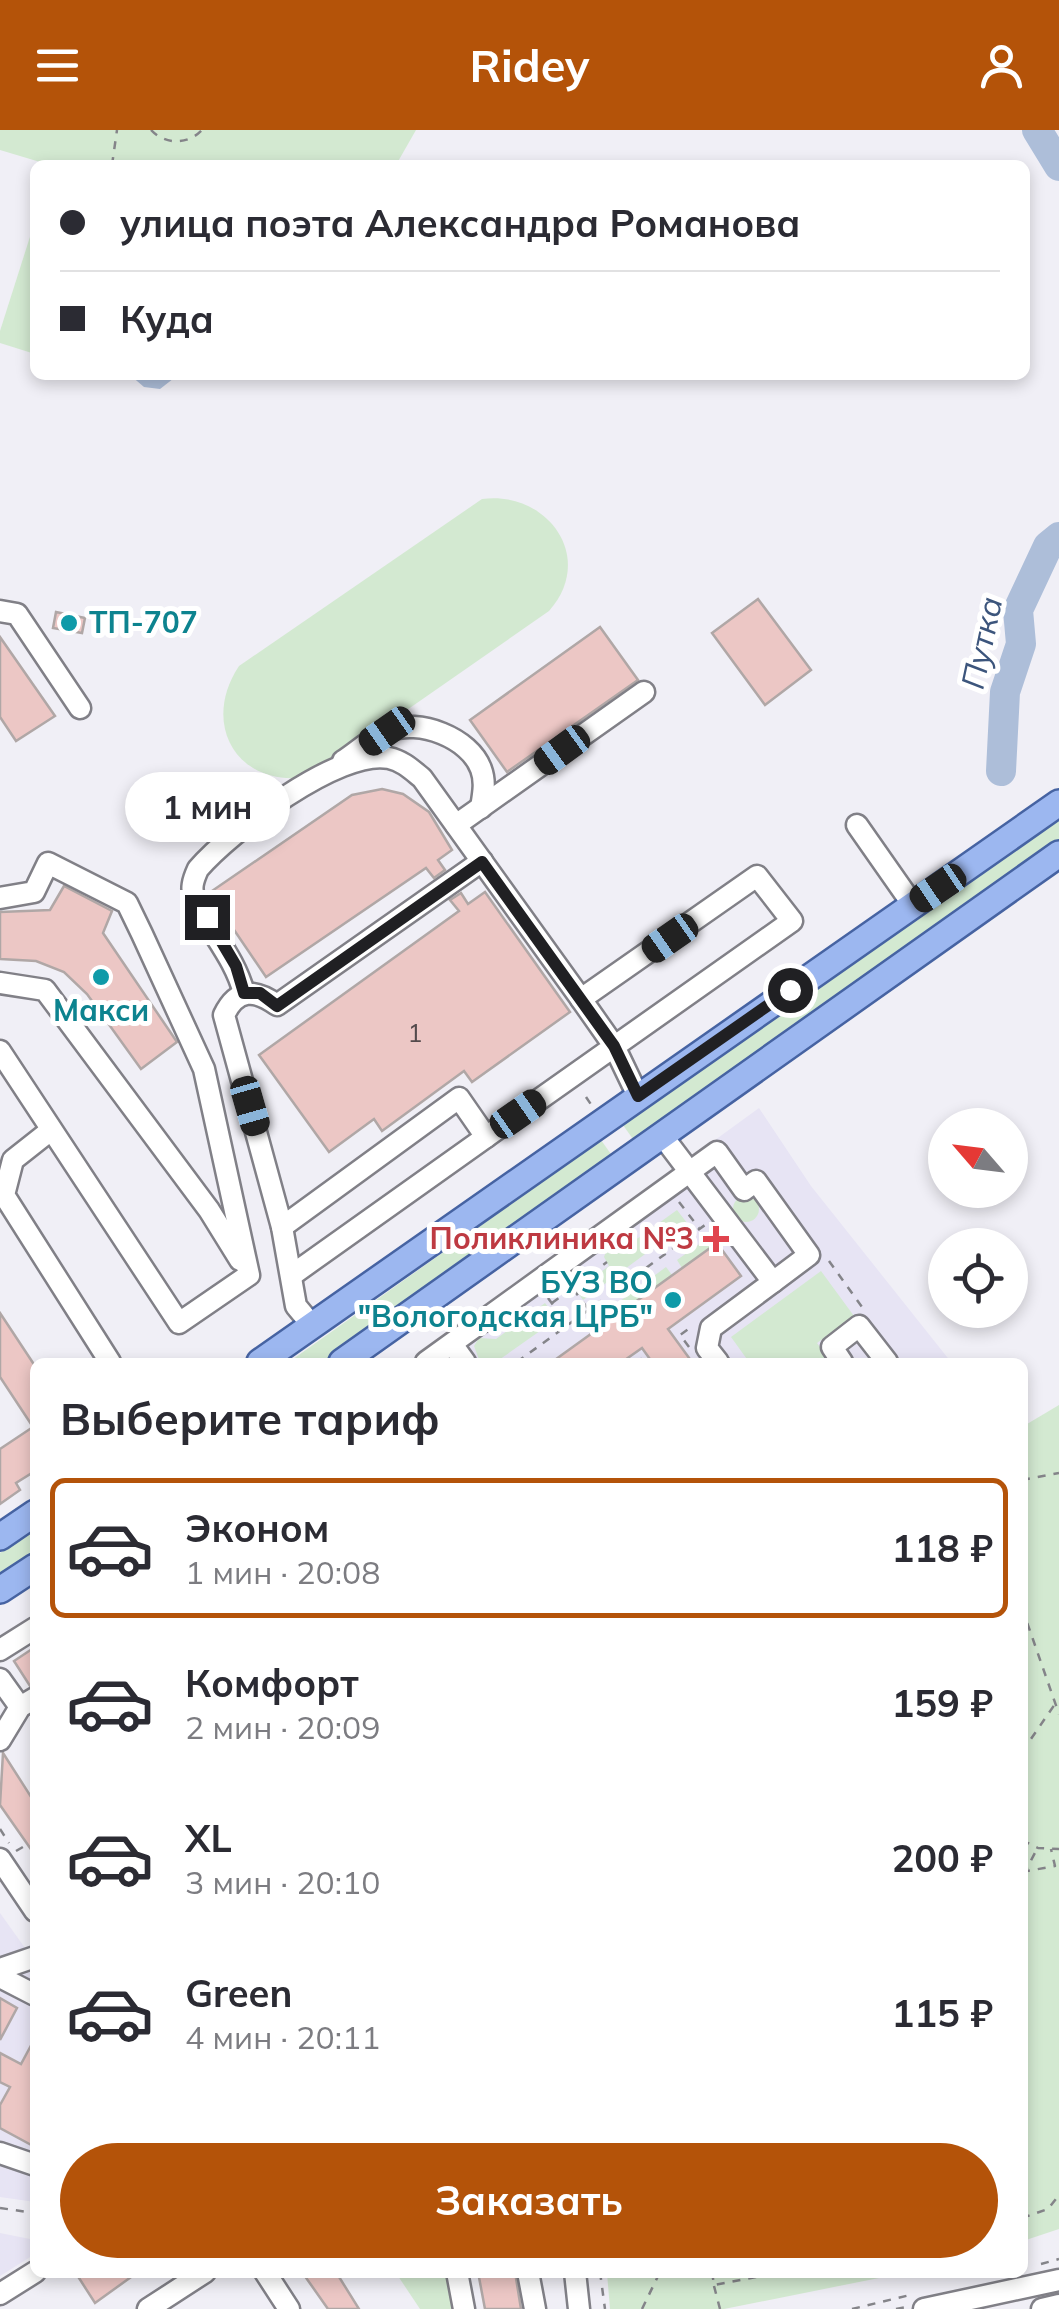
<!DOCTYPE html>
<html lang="ru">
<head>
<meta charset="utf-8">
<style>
	:root { --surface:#fff; --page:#f2f2f3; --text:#2b2b33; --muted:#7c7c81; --line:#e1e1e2; --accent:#b45309 }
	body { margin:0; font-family:Mulish,sans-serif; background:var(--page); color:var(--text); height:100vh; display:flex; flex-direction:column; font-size:38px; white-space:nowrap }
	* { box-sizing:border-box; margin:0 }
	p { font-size:32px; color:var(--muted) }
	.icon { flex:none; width:55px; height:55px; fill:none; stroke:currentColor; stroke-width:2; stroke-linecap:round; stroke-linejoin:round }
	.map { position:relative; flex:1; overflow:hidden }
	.details { position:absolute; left:30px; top:1228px; width:998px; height:920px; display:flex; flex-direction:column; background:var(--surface); border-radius:15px; box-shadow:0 5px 15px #0003 }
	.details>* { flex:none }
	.hud { position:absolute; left:30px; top:30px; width:1000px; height:220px; border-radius:15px; box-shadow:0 5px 15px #0003; display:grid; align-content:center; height:220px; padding:0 30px; background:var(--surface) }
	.needle { width:65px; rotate:298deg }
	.fabs { position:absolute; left:928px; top:978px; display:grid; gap:20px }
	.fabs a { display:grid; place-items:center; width:100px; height:100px; border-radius:50%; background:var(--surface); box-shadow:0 5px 15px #0003; font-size:50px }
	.end { position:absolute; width:45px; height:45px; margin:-22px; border:12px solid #202023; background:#fff; box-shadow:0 0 0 5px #fff }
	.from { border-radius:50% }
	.bubble { position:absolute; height:70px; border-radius:35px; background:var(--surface); box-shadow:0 5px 15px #0003; font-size:32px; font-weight:700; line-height:70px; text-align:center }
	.car { position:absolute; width:30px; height:60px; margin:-30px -15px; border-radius:12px; box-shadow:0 0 8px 2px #0007; background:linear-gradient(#222 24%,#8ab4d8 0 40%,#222 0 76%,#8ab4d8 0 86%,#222 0) }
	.hud b { display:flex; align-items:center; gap:35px; height:95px; font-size:38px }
	.hud b+b { border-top:2px solid var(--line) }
	.hud i { width:25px; height:25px; background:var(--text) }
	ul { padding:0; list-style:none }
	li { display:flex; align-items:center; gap:30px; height:140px; margin:0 20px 15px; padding:0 10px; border:5px solid transparent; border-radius:15px }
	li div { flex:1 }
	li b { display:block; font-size:38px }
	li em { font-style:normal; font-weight:700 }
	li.selected { border-color:var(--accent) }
	li>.icon { width:90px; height:90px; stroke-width:1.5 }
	h2 { padding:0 30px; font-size:45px; line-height:120px }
	.action { display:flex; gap:20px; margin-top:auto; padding:20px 30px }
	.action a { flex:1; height:115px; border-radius:60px; background:var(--accent); color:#fff; font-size:40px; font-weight:700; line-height:115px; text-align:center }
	header { display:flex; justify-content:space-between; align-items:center; height:130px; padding:0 30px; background:var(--accent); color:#fff; font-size:45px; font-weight:700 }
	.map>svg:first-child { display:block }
</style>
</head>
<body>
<header><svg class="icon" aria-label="menu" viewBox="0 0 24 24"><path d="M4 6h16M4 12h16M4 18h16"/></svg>Ridey<svg class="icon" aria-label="person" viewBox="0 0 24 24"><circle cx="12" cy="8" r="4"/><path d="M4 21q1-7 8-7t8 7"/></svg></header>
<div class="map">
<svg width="1059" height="2179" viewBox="0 0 1059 2179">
	<rect width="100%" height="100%" fill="#f0eff6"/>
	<g fill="#e7e4f4">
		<polygon points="759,978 811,1056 951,1232 410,1232"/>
		<polygon points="0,1783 35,1832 35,2072 0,2067"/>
		<polygon points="0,2103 35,2110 35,2124 0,2146"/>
	</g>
	<g fill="#d3e9d1">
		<polygon points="0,0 416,0 396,35 50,35 0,20"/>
		<polygon points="35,91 35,224 0,213 0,201"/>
		<path d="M482,369C546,360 597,427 549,481L312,646C240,661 199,596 239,536Z"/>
		<polygon points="1059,688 1059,713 635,1012 623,995"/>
		<polygon points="601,1010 613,1027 324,1232 289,1232"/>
		<circle cx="746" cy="1079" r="13"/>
		<polygon points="677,1080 687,1093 583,1170 576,1160 609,1136 604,1127 609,1113 617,1111 627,1116"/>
		<polygon points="712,1105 717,1112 682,1138 677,1130"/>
		<polygon points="666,1137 672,1145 614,1187 608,1180"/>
		<polygon points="821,1141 854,1186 817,1213 830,1231 749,1232 731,1207"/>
		<polygon points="545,1173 557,1189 496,1232 480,1232 474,1216 479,1208 496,1209"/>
		<polygon points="1059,1275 1059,2099 1023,2111 1022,1297"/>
		<polygon points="35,1400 35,1428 0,1451 0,1423"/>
		<polygon points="396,2143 451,2143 458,2179 420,2179"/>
		<polygon points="607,2143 904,2143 724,2179 610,2179"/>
	</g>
	<polygon fill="#adbed9" points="130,245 178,245 160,259 144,257"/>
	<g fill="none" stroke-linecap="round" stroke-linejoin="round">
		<g stroke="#adbed9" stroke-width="30">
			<polyline points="1037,0 1059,36"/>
			<polyline points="1001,641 1005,562 1021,514 1018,480 1048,416 1059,407"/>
		</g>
	</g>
	<g fill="#ecc7c5" stroke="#b0a7a6" stroke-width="2.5">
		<polygon points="758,469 811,540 765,575 712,503"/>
		<polygon points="56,482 85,488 82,503 53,498"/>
		<polygon points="600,497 638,550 507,642 470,590"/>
		<polygon points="0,507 55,586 16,611 0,587"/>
		<polygon points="382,659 403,664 429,682 452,720 438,730 445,740 434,748 426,738 266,847 209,763 352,665"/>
		<polygon points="64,756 112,781 103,803 177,912 141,939 87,864 64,842 36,831 0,829 0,782 50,780"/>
		<polygon points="485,762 570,882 472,952 464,941 382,1001 374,989 329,1022 259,925 459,781 450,770 461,763 468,774"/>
		<polygon points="717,1113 741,1146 668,1199 692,1232 652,1232 642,1218 622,1232 552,1232"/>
		<polygon points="0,1183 35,1236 35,1341 16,1353 20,1360 0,1374 0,1319 33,1297 0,1247"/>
		<polygon points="35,1517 35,1554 30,1556 14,1531"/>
		<polygon points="3,1623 35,1673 35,1725 0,1675"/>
		<polygon points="0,1868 17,1878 0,1910"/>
		<polygon points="35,1908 35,2017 0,1998 0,1975 10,1957 0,1952 0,1923 21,1934"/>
		<polygon points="87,2142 138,2142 95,2173 79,2148"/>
		<polygon points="302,2142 336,2142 359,2179 328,2179"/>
		<polygon points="478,2142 515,2142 521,2179 485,2179"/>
	</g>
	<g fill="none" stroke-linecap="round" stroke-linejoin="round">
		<defs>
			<g id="minor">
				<polyline points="0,481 17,484 80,578"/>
				<path d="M343,631C357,622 373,607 388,601C419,588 470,608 481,639C486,652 483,665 481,678"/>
				<polyline points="456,695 644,562"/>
				<polyline points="857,695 913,775"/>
				<polyline points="0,768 34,762 48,733 127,773 142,804 204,939 249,1145 179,1193 0,921"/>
				<polyline points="0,853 45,860 209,1080 240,1130"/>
				<path d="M244,863C234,826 210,803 195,770C190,759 193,750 198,739C230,702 339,618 389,628C403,631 412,640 422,648L581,869"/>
				<polyline points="51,1000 13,1030 4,1065 110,1232"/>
				<polyline points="661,1004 773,1152 711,1198 707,1218 718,1232"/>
				<polyline points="486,1007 792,791 757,746 581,869 614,916 638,966"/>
				<polyline points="282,1097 459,968 486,1007 292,1145"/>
				<path d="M311,1194L296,1176L282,1097L224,885C237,858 255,859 277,875L482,731"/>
				<polyline points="452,1214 465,1232"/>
				<polyline points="426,1232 717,1022 744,1060 756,1051 809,1125 773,1152"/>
				<polyline points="842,1232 832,1217 859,1196 887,1232"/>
				<polyline points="0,1520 35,1498"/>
				<polyline points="0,1549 20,1577"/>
				<polyline points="0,1610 20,1577 35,1568"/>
				<polyline points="0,1729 35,1781"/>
				<polyline points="0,1839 35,1827"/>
				<polyline points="0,1847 35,1865"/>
				<polyline points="0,2023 35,2035"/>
				<polyline points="265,2142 289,2179"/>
				<polyline points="457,2142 464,2179"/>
				<polyline points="528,2142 535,2179"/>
				<polyline points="575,2142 579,2179"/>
				<polyline points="0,2164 35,2142"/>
				<polyline points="148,2179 205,2142"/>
				<polyline points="924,2179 1059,2150"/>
				<polyline points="1042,2179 1059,2175"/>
			</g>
			<g id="major">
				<polyline points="260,1232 1059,673"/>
				<polyline points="342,1232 1059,724"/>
				<polyline points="0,1407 35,1383"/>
				<polyline points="0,1460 35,1437"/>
			</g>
		</defs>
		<use href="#minor" stroke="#818087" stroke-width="25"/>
		<use href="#major" stroke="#4663a2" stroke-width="30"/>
		<g stroke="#848489" stroke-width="2.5" stroke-dasharray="8 8" stroke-linecap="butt">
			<path d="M151,0C165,15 188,15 202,0"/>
			<polyline points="112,35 117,0"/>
			<polyline points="586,967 592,976"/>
			<polyline points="679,1072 699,1098"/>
			<polyline points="829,1131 862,1177"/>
			<polyline points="573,1159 589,1180"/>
			<polyline points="548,1168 567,1194"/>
			<polyline points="552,1173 607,1132"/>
			<polyline points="689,1217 680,1205 690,1198"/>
			<polyline points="517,1232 705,1095"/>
			<polyline points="636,1232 641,1229 644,1232"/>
			<polyline points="1022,1350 1059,1343"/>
			<polyline points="1022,1478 1059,1584"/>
			<polyline points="1022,1622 1055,1574"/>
			<polyline points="0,1699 9,1713"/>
			<polyline points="1022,1710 1038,1718 1059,1719"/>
			<polyline points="16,1721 28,1714"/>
			<polyline points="1022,1737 1026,1740 1037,1719"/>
			<polyline points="1022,1742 1055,1736 1051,1719"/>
			<polyline points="0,2078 35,2083"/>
			<polyline points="1022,2088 1048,2079 1059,2065"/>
			<polyline points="1041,2134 1059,2129"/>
			<polyline points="600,2142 605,2179"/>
			<polyline points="712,2142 714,2155 782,2142"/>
			<polyline points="52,2147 61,2142"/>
			<polyline points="714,2156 720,2179"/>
			<polyline points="642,2179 660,2142"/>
			<polyline points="852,2179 910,2165"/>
			<polyline points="896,2179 906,2177"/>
		</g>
		<use href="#minor" stroke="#fff" stroke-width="20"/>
		<use href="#major" stroke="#9cb7f0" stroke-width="25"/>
	</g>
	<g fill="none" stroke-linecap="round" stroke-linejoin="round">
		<polyline stroke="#202023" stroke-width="12" points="207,787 236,836 244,863 260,863 277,876 482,732 614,916 638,966 790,860"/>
	</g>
	<g fill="#0f9aa8" stroke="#fff" stroke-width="4">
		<circle cx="69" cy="493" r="10"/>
		<circle cx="101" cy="847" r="10"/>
		<circle cx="673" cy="1170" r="10"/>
	</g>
	<path fill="#e0444e" stroke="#fff" stroke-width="4" d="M711 1094h10v10h10v10h-10v10h-10v-10h-10v-10h10z"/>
	<g text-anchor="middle" stroke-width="10" stroke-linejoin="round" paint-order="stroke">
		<g font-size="25" fill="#534a4c">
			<text x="415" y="912">1</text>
		</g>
		<g font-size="30" font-weight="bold" fill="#0d838f" stroke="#fff" text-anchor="start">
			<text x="89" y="503">ТП-707</text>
			<text x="101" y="891" text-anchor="middle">Макси</text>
			<text x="653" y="1163" text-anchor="end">БУЗ ВО<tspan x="653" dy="34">"Вологодская ЦРБ"</tspan></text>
		</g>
		<g font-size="30" font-weight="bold" fill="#be3a42" stroke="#fff" text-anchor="end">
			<text x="694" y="1119">Поликлиника №3</text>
		</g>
		<g font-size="32" font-style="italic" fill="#3c557c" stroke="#fff">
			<text transform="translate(982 513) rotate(-78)" y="11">Путка</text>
		</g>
	</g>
</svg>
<div class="fabs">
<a><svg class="needle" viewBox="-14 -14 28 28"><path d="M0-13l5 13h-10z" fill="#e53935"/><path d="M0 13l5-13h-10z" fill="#7c7c81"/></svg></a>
<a><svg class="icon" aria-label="locate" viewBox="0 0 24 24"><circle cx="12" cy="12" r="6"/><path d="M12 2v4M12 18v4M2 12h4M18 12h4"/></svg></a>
</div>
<i class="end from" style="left:790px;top:860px"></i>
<i class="end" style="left:207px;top:787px"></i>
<div class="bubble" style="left:125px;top:642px;width:165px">1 мин</div>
<i class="car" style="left:387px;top:601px;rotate:235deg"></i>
<i class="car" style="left:562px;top:620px;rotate:234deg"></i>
<i class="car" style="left:938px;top:758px;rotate:236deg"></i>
<i class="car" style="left:670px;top:808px;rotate:235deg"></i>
<i class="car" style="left:250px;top:976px;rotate:164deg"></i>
<i class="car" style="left:518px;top:984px;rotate:55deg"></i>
<div class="hud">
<b><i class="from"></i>улица поэта Александра Романова</b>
<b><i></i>Куда</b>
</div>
<section class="details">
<h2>Выберите тариф</h2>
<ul>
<li class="selected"><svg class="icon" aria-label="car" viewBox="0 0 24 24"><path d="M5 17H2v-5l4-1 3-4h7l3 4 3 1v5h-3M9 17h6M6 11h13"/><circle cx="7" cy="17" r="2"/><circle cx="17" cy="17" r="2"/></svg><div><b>Эконом</b><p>1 мин · 20:08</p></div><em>118 ₽</em></li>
<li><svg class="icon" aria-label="car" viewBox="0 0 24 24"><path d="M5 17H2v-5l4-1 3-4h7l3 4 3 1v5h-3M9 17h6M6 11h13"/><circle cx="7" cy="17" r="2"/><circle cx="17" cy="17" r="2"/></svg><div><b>Комфорт</b><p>2 мин · 20:09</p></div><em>159 ₽</em></li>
<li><svg class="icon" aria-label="car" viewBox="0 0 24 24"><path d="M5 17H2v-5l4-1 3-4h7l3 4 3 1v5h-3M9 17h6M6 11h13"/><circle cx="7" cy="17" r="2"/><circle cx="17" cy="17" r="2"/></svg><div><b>XL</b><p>3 мин · 20:10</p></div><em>200 ₽</em></li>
<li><svg class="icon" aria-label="car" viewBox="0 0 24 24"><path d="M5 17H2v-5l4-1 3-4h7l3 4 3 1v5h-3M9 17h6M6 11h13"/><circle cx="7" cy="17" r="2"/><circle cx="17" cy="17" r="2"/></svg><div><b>Green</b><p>4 мин · 20:11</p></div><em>115 ₽</em></li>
</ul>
<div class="action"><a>Заказать</a></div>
</section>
</div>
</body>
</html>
